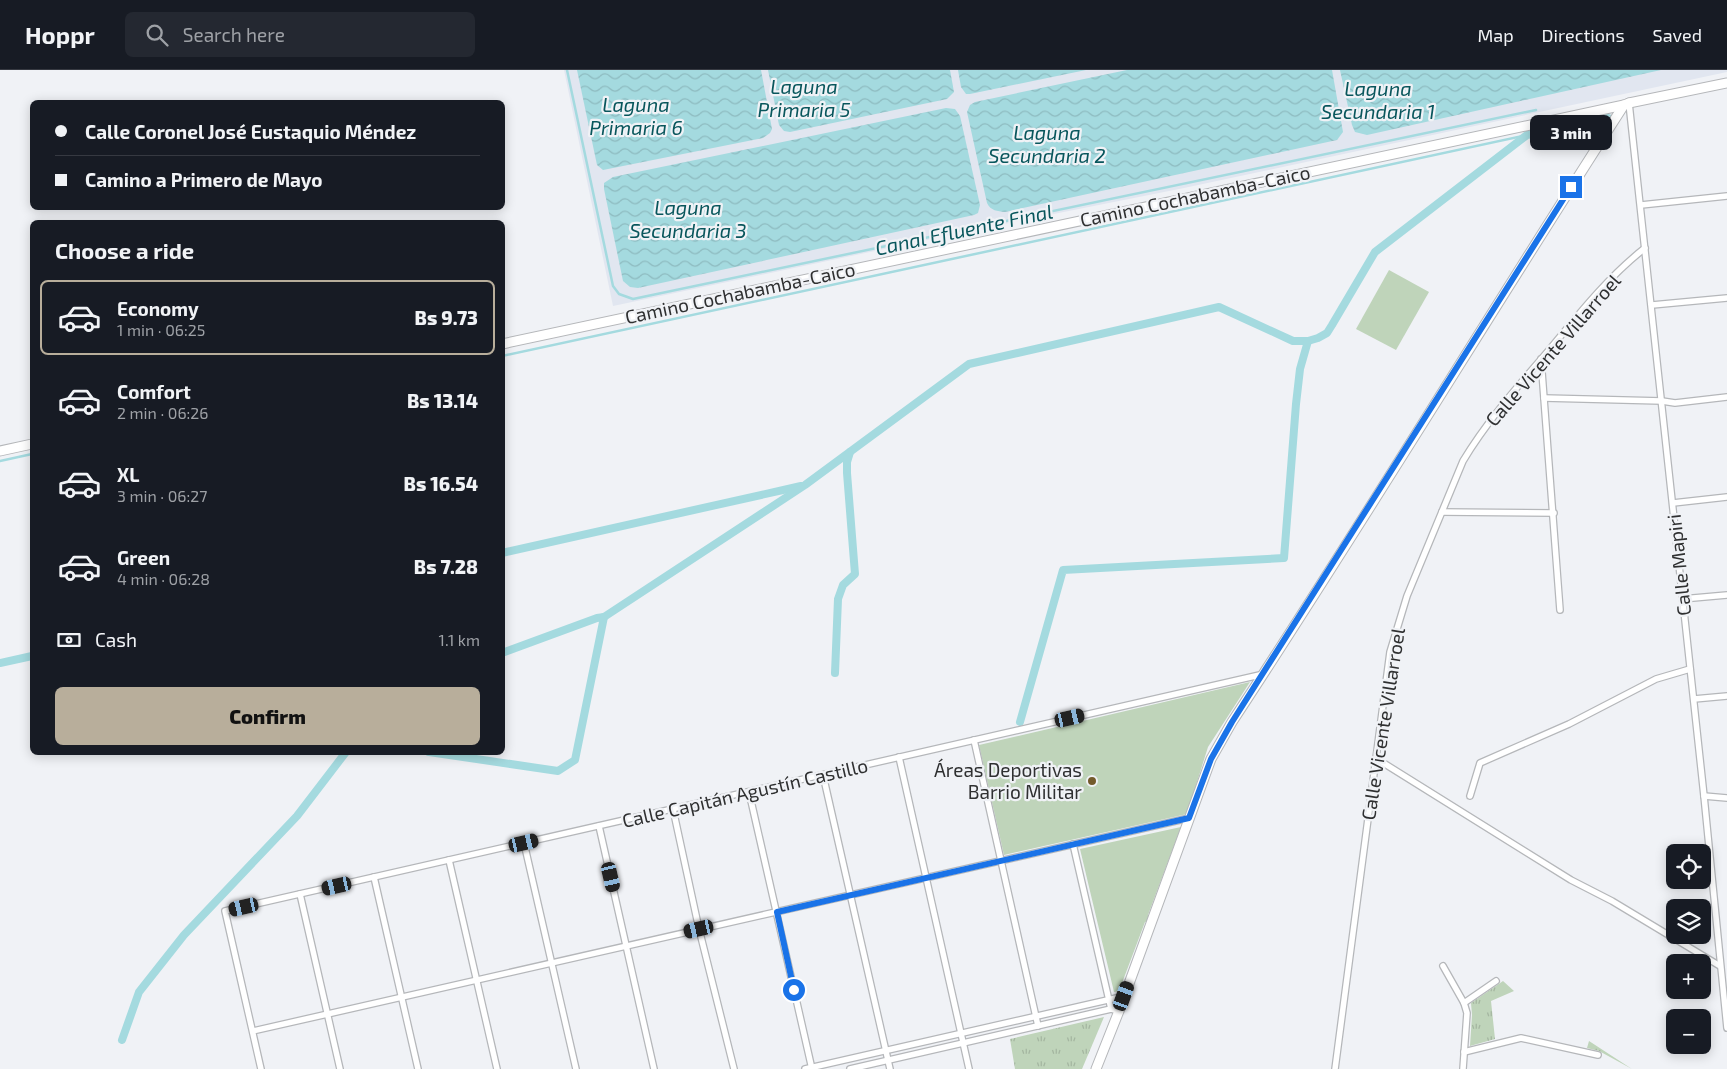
<!DOCTYPE html>
<html lang="en">
<head>
<meta charset="utf-8">
<style>
	:root { --surface:#171b24; --page:#242831; --text:#f1f3f6; --muted:#9ea1a6; --line:#363941; --accent:#b8ae9b }
	body { margin:0; font-family:"Exo 2",sans-serif; background:var(--page); color:var(--text); height:100vh; display:flex; flex-direction:column; font-size:19px; white-space:nowrap }
	* { box-sizing:border-box; margin:0 }
	p { font-size:16px; color:var(--muted) }
	.icon { flex:none; width:28px; height:28px; fill:none; stroke:currentColor; stroke-width:2; stroke-linecap:round; stroke-linejoin:round }
	.map { position:relative; flex:1; overflow:hidden }
	.panel { position:absolute; left:30px; top:150px; width:475px; height:535px; display:flex; flex-direction:column; background:var(--surface); border-radius:8px; box-shadow:0 2px 12px #0003 }
	.panel>* { flex:none }
	.guide { position:absolute; left:30px; top:30px; width:475px; height:110px; border-radius:8px; box-shadow:0 2px 12px #0003; display:grid; align-content:center; height:110px; padding:0 25px; background:var(--surface) }
	.buttons { position:absolute; left:1666px; top:774px; display:grid; gap:10px }
	.buttons a { display:grid; place-items:center; width:45px; height:45px; border-radius:8px; background:var(--surface); box-shadow:0 2px 12px #0003; font-size:25px }
	.end { position:absolute; width:22px; height:22px; margin:-11px; border:6px solid #1a73e8; background:#fff; box-shadow:0 0 0 2px #fff }
	.from { border-radius:50% }
	.bubble { position:absolute; height:35px; border-radius:8px; background:var(--surface); box-shadow:0 2px 12px #0003; font-size:16px; font-weight:800; line-height:35px; text-align:center }
	.car { position:absolute; width:15px; height:30px; margin:-15px -8px; border-radius:6px; box-shadow:0 0 4px 1px #0007; background:linear-gradient(#222 24%,#8ab4d8 0 40%,#222 0 76%,#8ab4d8 0 86%,#222 0) }
	.guide b { display:flex; align-items:center; gap:18px; height:48px; font-size:19px }
	.guide b+b { border-top:1px solid var(--line) }
	.guide i { width:12px; height:12px; background:var(--text) }
	ul { padding:0; list-style:none }
	li { display:flex; align-items:center; gap:15px; height:75px; margin:0 10px 8px; padding:0 15px; border:2px solid transparent; border-radius:8px }
	li div { flex:1 }
	li b { display:block; font-size:19px }
	li em { font-style:normal; font-weight:800 }
	li.current { border-color:var(--accent) }
	li>.icon { width:45px; height:45px; stroke-width:1.5 }
	h2 { padding:0 25px; font-size:22px; line-height:60px }
	.pay { display:flex; align-items:center; gap:12px; height:55px; padding:0 25px; font-size:19px }
	.pay p { margin-inline-start:auto }
	.cta { display:flex; gap:10px; margin-top:auto; padding:10px 25px }
	.cta a { flex:1; height:58px; border-radius:8px; background:var(--accent); color:#111; font-size:20px; font-weight:800; line-height:58px; text-align:center }
	header { display:flex; align-items:center; gap:30px; box-sizing:border-box; height:70px; padding:0 25px; background:var(--surface); border-bottom:1px solid var(--line) }
	header strong { font-size:24px }
	nav { display:flex; gap:28px; margin-inline-start:auto; font-size:18px }
	.search { width:350px; height:45px; background:var(--page); display:flex; align-items:center; gap:12px; box-sizing:border-box; padding:0 18px; border-radius:8px; color:var(--muted); font-size:19px }
	.map>svg:first-child { display:block }
</style>
</head>
<body>
<header>
<strong>Hoppr</strong>
<div class="search"><svg class="icon" aria-label="search" viewBox="0 0 24 24"><circle cx="10" cy="10" r="6"/><path d="M15 15l6 6"/></svg>Search here</div>
<nav><a>Map</a><a>Directions</a><a>Saved</a></nav>
</header>
<div class="map">
<svg width="1727" height="999" viewBox="0 0 1727 999">
	<defs>
		<pattern id="grass-tufts" width="24" height="20" patternUnits="userSpaceOnUse" patternTransform="scale(1.25)"><rect width="24" height="20" fill="#bfd4ba"/><path d="M3 7l-1-3M5 7V3M7 7l1-3M15 17l-1-3M17 17v-4M19 17l1-3" fill="none" stroke="#a4b6a0"/></pattern>
		<pattern id="water-waves" width="16" height="10" patternUnits="userSpaceOnUse" patternTransform="scale(1.25)"><rect width="16" height="10" fill="#a4dadf"/><path d="M0 5q4-4 8 0t8 0" fill="none" stroke="#8ebbc0"/></pattern>
	</defs>
	<rect width="100%" height="100%" fill="#f0f2f6"/>
	<polygon fill="#e1e6f0" points="564,0 1727,0 1727,2 1184,118 989,157 613,236"/>
	<g fill="url(#grass-tufts)">
		<polygon points="1503,911 1514,921 1491,931 1495,969 1470,976 1472,945 1471,933"/>
		<polygon points="1104,947 1082,999 1015,999 1010,969"/>
		<polygon points="1589,971 1632,999 1599,981 1587,978"/>
	</g>
	<g fill="#bfd4ba">
		<polygon points="1389,200 1429,222 1396,280 1356,259"/>
		<polygon points="1250,612 1208,677 1187,744 1004,785 979,675"/>
		<polygon points="1181,757 1148,845 1149,851 1145,852 1119,921 1114,922 1080,779"/>
	</g>
	<g fill="url(#water-waves)">
		<polygon points="577,0 761,0 772,59 770,63 763,68 603,100 597,95"/>
		<polygon points="768,0 950,0 954,22 947,29 790,62 784,61 779,55"/>
		<polygon points="958,0 1086,0 970,24 966,24 961,17"/>
		<path d="M1127,0H1332L1343,62L1337,70L1005,142C997,141 991,141 987,133L967,42L970,35L975,32Z"/>
		<polygon points="1340,0 1661,0 1367,65 1355,62 1352,55"/>
		<polygon points="946,38 955,39 960,46 980,135 978,143 974,145 638,218 630,217 623,211 604,119 604,113 613,107"/>
	</g>
	<g fill="none" stroke-linecap="round" stroke-linejoin="round">
		<g stroke="#a4dadf" stroke-width="2.5">
			<polyline points="567,0 613,216 619,224 633,229 1536,40"/>
			<polyline points="502,286 1527,65"/>
			<polyline points="0,391 32,384"/>
		</g>
		<g stroke="#a4dadf" stroke-width="8">
			<polyline points="502,483 801,416"/>
			<polyline points="502,583 597,548 604,547 805,415 969,294 1219,237 1293,271 1308,271 1318,268 1327,263 1332,255 1375,182 1527,65 1608,48"/>
			<polyline points="0,593 32,586"/>
			<polyline points="835,603 838,529 843,515 855,504 847,403 847,392 850,382"/>
			<polyline points="1020,652 1063,500 1284,488 1296,334 1300,299 1308,271"/>
			<polyline points="429,682 558,701 575,690 604,547"/>
			<polyline points="122,970 139,922 184,865 297,746 346,682"/>
		</g>
		<defs>
			<g id="minor">
				<polyline points="1629,33 1704,726 1727,958"/>
				<polyline points="1641,135 1727,126"/>
				<polyline points="1652,235 1727,228"/>
				<polyline points="1541,289 1560,540"/>
				<polyline points="1544,328 1662,331 1675,333 1727,327"/>
				<polyline points="1673,433 1727,427"/>
				<polyline points="1442,442 1554,443"/>
				<polyline points="1682,529 1727,525"/>
				<polyline points="1694,629 1727,626"/>
				<polyline points="974,670 1038,956"/>
				<polyline points="899,687 969,999"/>
				<polyline points="1377,689 1571,810 1612,831 1720,896"/>
				<polyline points="823,705 890,999"/>
				<polyline points="749,722 812,999"/>
				<polyline points="1470,726 1480,693 1569,654 1656,609 1690,599"/>
				<polyline points="1704,726 1727,728"/>
				<polyline points="673,739 699,859 734,999"/>
				<polyline points="599,756 654,999"/>
				<polyline points="524,773 576,999"/>
				<polyline points="1073,774 1111,939"/>
				<polyline points="449,790 497,999"/>
				<polyline points="374,807 418,999"/>
				<polyline points="300,824 340,999"/>
				<polyline points="1443,896 1464,933 1467,943 1463,999"/>
				<polyline points="1464,933 1496,911"/>
				<polyline points="253,961 1189,748"/>
				<polyline points="1464,982 1521,968 1598,985"/>
				<polyline points="261,999 225,841 1264,604"/>
				<polyline points="805,999 1125,926"/>
				<polyline points="850,999 1111,939 1119,941"/>
				<path d="M1335,999L1390,582L1407,526L1463,391C1487,351 1519,315 1549,280C1579,244 1608,207 1645,178"/>
			</g>
			<path id="secondary" d="M1096,999L1119,941L1211,689L1232,652C1366,448 1492,240 1624,35L1629,33"/>
			<g id="primary">
				<polyline points="1629,33 1727,13"/>
				<polyline points="502,274 1624,35"/>
				<polyline points="0,381 32,374"/>
			</g>
		</defs>
		<use href="#minor" stroke="#b5b7ba" stroke-width="8"/>
		<use href="#secondary" stroke="#b5b7ba" stroke-width="11"/>
		<use href="#primary" stroke="#b5b7ba" stroke-width="11"/>
		<use href="#minor" stroke="#fff" stroke-width="5.5"/>
		<use href="#secondary" stroke="#fff" stroke-width="9"/>
		<use href="#primary" stroke="#fff" stroke-width="9"/>
	</g>
	<g fill="none" stroke-linecap="round" stroke-linejoin="round">
		<polyline stroke="#1a73e8" stroke-width="6" points="794,920 777,842 1189,748 1211,689 1232,652 1571,117"/>
	</g>
	<circle fill="#735a2b" stroke="#f0f2f6" stroke-width="2" cx="1092" cy="711" r="5"/>
	<g text-anchor="middle" stroke-width="4.5" stroke-linejoin="round" paint-order="stroke">
		<g font-size="19" fill="#2f3031" stroke="#f0f2f6">
			<text transform="translate(1195 126) rotate(-12)" y="7">Camino Cochabamba-Caico</text>
			<text transform="translate(740 223) rotate(-12)" y="7">Camino Cochabamba-Caico</text>
			<text transform="translate(1553 280) rotate(-49)" y="7">Calle Vicente Villarroel</text>
			<text transform="translate(1679 495) rotate(-96)" y="7">Calle Mapiri</text>
			<text transform="translate(1383 654) rotate(-81)" y="7">Calle Vicente Villarroel</text>
			<text transform="translate(745 723) rotate(-13)" y="7">Calle Capitán Agustín Castillo</text>
		</g>
		<g font-size="19" fill="#2f3031" stroke="#f0f2f6" text-anchor="end">
			<text x="1082" y="707">Áreas Deportivas<tspan x="1082" dy="22">Barrio Militar</tspan></text>
		</g>
		<g font-size="20" font-style="italic" fill="#08565c" stroke="#f0f2f6">
			<text x="804" y="24">Laguna<tspan x="804" dy="23">Primaria 5</tspan></text>
			<text x="1378" y="26">Laguna<tspan x="1378" dy="23">Secundaria 1</tspan></text>
			<text x="636" y="42">Laguna<tspan x="636" dy="23">Primaria 6</tspan></text>
			<text x="1047" y="70">Laguna<tspan x="1047" dy="23">Secundaria 2</tspan></text>
			<text x="688" y="145">Laguna<tspan x="688" dy="23">Secundaria 3</tspan></text>
			<text transform="translate(964 160) rotate(-12)" y="7">Canal Efluente Final</text>
		</g>
	</g>
</svg>
<div class="buttons">
<a><svg class="icon" aria-label="locate" viewBox="0 0 24 24"><circle cx="12" cy="12" r="6"/><path d="M12 2v4M12 18v4M2 12h4M18 12h4"/></svg></a>
<a><svg class="icon" aria-label="layers" viewBox="0 0 24 24"><path d="M12 4l9 5-9 5-9-5zM3 14l9 5 9-5"/></svg></a>
<a>+</a>
<a>−</a>
</div>
<i class="end from" style="left:794px;top:920px"></i>
<i class="end" style="left:1571px;top:117px"></i>
<div class="bubble" style="left:1530px;top:45px;width:82px">3 min</div>
<i class="car" style="left:1070px;top:648px;rotate:77deg"></i>
<i class="car" style="left:524px;top:773px;rotate:77deg"></i>
<i class="car" style="left:611px;top:807px;rotate:167deg"></i>
<i class="car" style="left:337px;top:816px;rotate:257deg"></i>
<i class="car" style="left:244px;top:837px;rotate:257deg"></i>
<i class="car" style="left:699px;top:859px;rotate:257deg"></i>
<i class="car" style="left:1124px;top:926px;rotate:20deg"></i>
<div class="guide">
<b><i class="from"></i>Calle Coronel José Eustaquio Méndez</b>
<b><i></i>Camino a Primero de Mayo</b>
</div>
<section class="panel">
<h2>Choose a ride</h2>
<ul>
<li class="current"><svg class="icon" aria-label="car" viewBox="0 0 24 24"><path d="M5 17H2v-5l4-1 3-4h7l3 4 3 1v5h-3M9 17h6M6 11h13"/><circle cx="7" cy="17" r="2"/><circle cx="17" cy="17" r="2"/></svg><div><b>Economy</b><p>1 min · 06:25</p></div><em>Bs 9.73</em></li>
<li><svg class="icon" aria-label="car" viewBox="0 0 24 24"><path d="M5 17H2v-5l4-1 3-4h7l3 4 3 1v5h-3M9 17h6M6 11h13"/><circle cx="7" cy="17" r="2"/><circle cx="17" cy="17" r="2"/></svg><div><b>Comfort</b><p>2 min · 06:26</p></div><em>Bs 13.14</em></li>
<li><svg class="icon" aria-label="car" viewBox="0 0 24 24"><path d="M5 17H2v-5l4-1 3-4h7l3 4 3 1v5h-3M9 17h6M6 11h13"/><circle cx="7" cy="17" r="2"/><circle cx="17" cy="17" r="2"/></svg><div><b>XL</b><p>3 min · 06:27</p></div><em>Bs 16.54</em></li>
<li><svg class="icon" aria-label="car" viewBox="0 0 24 24"><path d="M5 17H2v-5l4-1 3-4h7l3 4 3 1v5h-3M9 17h6M6 11h13"/><circle cx="7" cy="17" r="2"/><circle cx="17" cy="17" r="2"/></svg><div><b>Green</b><p>4 min · 06:28</p></div><em>Bs 7.28</em></li>
</ul>
<div class="pay"><svg class="icon" aria-label="cash" viewBox="0 0 24 24"><path d="M3 7h18v10H3z"/><circle cx="12" cy="12" r="2"/></svg>Cash<p>1.1 km</p></div>
<div class="cta"><a>Confirm</a></div>
</section>
</div>
</body>
</html>
